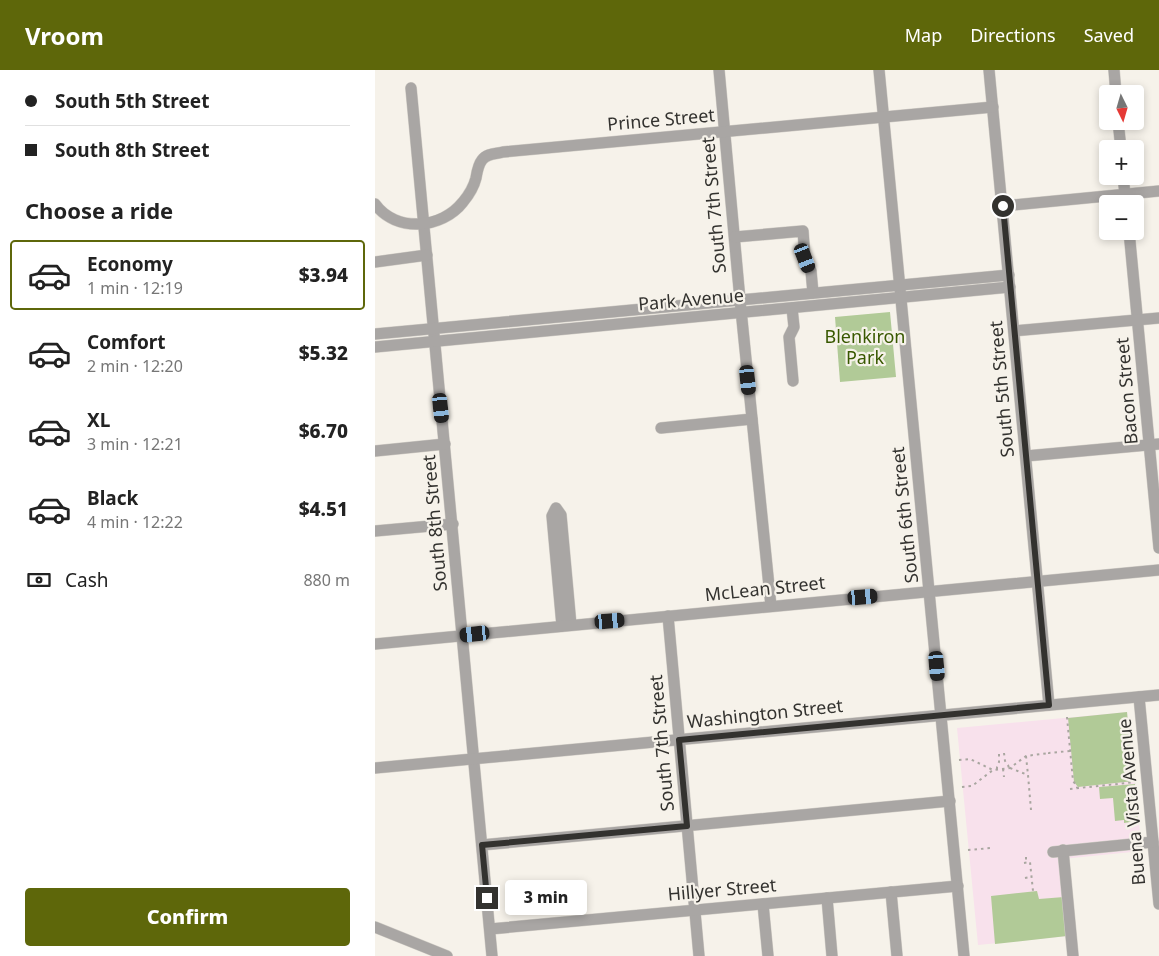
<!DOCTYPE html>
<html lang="en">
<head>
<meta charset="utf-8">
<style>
	:root { --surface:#fff; --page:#f6f6f6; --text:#222; --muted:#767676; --line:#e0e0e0; --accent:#5e670a }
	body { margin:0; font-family:"Noto Sans",sans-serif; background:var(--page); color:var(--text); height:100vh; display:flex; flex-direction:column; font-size:19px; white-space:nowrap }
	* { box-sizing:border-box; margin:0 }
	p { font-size:16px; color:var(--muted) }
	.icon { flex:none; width:28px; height:28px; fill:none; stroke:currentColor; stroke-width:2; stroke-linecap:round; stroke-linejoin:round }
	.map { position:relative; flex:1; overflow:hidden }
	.sheet { display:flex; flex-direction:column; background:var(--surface); width:375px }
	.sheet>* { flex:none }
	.banner { display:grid; align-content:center; height:110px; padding:0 25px; background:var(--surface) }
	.needle { width:32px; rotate:175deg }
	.controls { position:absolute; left:724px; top:15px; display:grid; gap:10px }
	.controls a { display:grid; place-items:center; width:45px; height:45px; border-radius:5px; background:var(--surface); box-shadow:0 2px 8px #0003; font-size:25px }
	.end { position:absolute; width:22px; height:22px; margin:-11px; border:6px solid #33322f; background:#fff; box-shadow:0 0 0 2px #fff }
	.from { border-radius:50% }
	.bubble { position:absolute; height:35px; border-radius:5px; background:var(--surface); box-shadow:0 2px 8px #0003; font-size:16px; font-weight:800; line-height:35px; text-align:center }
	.car { position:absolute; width:15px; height:30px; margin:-15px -8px; border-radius:6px; box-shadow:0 0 4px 1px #0007; background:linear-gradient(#222 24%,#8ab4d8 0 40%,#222 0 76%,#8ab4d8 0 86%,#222 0) }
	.banner b { display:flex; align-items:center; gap:18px; height:48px; font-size:19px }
	.banner b+b { border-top:1px solid var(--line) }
	.banner i { width:12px; height:12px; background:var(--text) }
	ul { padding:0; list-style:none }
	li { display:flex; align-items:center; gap:15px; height:70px; margin:0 10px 8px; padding:0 15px; border:2px solid transparent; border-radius:5px }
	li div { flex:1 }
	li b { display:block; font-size:19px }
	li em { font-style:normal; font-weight:800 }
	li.on { border-color:var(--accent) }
	li>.icon { width:45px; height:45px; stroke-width:1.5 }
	h2 { padding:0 25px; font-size:22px; line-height:60px }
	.pay { display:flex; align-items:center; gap:12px; height:55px; padding:0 25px; font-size:19px }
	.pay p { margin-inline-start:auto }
	.button { display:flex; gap:10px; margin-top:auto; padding:10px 25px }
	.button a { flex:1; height:58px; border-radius:5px; background:var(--accent); color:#fff; font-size:20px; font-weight:800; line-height:58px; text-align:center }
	header { display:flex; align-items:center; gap:30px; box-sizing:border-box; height:70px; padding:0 25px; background:var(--accent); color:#fff }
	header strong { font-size:24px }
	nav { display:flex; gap:28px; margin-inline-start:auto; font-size:18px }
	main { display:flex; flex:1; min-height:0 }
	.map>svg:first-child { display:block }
</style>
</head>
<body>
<header>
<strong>Vroom</strong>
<nav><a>Map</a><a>Directions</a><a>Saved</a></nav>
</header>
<main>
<section class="sheet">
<div class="banner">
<b><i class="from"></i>South 5th Street</b>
<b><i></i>South 8th Street</b>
</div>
<h2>Choose a ride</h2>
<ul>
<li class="on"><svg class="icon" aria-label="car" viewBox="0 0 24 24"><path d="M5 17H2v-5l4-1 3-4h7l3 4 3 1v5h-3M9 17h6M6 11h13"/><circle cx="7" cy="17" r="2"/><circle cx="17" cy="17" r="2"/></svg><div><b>Economy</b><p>1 min · 12:19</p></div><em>$3.94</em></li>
<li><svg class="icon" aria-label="car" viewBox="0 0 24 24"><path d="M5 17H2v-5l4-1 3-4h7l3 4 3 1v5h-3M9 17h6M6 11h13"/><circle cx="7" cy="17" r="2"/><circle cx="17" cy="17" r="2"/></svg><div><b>Comfort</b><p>2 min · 12:20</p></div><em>$5.32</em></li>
<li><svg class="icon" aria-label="car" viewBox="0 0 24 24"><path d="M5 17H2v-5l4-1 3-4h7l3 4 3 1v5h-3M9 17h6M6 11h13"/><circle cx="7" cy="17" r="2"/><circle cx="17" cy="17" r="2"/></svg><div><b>XL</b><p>3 min · 12:21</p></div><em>$6.70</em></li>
<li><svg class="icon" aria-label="car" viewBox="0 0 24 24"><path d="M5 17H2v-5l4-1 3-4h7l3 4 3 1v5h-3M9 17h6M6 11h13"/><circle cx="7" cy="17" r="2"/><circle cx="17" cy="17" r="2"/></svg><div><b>Black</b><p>4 min · 12:22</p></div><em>$4.51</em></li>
</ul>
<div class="pay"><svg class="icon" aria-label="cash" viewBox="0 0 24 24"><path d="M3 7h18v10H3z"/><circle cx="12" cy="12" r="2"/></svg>Cash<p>880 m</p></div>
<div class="button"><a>Confirm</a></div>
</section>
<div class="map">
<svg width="784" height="886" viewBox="0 0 784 886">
	<rect width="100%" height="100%" fill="#f6f2ea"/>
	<polygon fill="#f8e1ec" points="752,642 767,781 687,789 693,866 603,875 582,658"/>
	<g fill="#b1ca97">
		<polygon points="515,242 521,307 465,312 460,247"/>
		<polygon points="752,642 759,711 703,717 699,712 693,648"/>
		<polygon points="760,714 763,751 749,753 749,750 740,751 738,728 725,729 724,717"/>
		<polygon points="662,821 664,829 689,827 692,866 620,874 616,826"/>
	</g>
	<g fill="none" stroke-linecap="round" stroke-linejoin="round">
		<defs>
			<g id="minor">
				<polyline points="344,0 365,230 396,536"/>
				<polyline points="504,0 589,886"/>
				<polyline points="614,0 674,635"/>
				<polyline points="739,0 741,24"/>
				<polyline points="36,18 117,886"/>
				<polyline points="743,51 746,79"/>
				<polyline points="748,106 751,134"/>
				<path d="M0,134C21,163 67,159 88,132C93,126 99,116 101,108C102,102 103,95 107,90C112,83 121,84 128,82L618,37"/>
				<polyline points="628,136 784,121"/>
				<polyline points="754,161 784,478"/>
				<polyline points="360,167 428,161 430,188 436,201 438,223"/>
				<polyline points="0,192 52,185"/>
				<polyline points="417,238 419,257 414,267 418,311"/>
				<polyline points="639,261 784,248"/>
				<polyline points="0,264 634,205"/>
				<polyline points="0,277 635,217"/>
				<polyline points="286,358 377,349"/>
				<polyline points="0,381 70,374"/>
				<polyline points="651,386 784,374"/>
				<polyline points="0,461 78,454"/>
				<polyline points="293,546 324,886"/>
				<polyline points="187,556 177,446 181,438 186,445 196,555"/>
				<polyline points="0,574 784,500"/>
				<polyline points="764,627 784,834"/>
				<polyline points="0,698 784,625"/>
				<polyline points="107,775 575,731"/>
				<polyline points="688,780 698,886"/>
				<polyline points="678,782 778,772"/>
				<polyline points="516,822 522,886"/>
				<polyline points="452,828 457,886"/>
				<polyline points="388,834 393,886"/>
				<polyline points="0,857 72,886"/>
				<polyline points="115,859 583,816"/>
			</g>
		</defs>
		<use href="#minor" stroke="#d3cfc8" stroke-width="12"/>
		<g stroke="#a9a6a0" stroke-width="2" stroke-dasharray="2.5 4" stroke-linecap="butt">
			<polyline points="692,647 698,711 702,716 702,718"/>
			<polyline points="629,683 630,691 633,695 634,698"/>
			<polyline points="674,684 674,683 695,681"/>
			<polyline points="651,686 653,705"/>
			<polyline points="584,690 595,689 618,700"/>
			<polyline points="635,698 653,705 656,740"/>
			<polyline points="622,699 622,697 624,692 624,684"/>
			<polyline points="628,699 629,707"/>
			<polyline points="587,717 597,716 618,700 635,698 651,686 674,683"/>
			<polyline points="695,719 761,712"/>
			<polyline points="593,780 616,778"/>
			<polyline points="651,787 651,792"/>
			<polyline points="649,793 655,792 658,821"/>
			<polyline points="650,808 656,807"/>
		</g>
		<use href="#minor" stroke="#a9a6a4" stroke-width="11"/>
	</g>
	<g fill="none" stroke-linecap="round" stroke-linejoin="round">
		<polyline stroke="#33322f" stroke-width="6" points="112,828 107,775 312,756 304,670 674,635 628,136"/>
	</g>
	<g text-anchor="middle" stroke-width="4.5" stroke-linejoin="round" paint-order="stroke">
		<g font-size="18" fill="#33322f" stroke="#f6f2ea">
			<text transform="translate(286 50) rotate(-5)" y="6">Prince Street</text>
			<text transform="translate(339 135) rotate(-95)" y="6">South 7th Street</text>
			<text transform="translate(316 230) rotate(-5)" y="6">Park Avenue</text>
			<text transform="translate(627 319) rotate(-95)" y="6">South 5th Street</text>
			<text transform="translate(752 321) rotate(-95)" y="6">Bacon Street</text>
			<text transform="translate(530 445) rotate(-96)" y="6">South 6th Street</text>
			<text transform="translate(60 453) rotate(-95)" y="6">South 8th Street</text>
			<text transform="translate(390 519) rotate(-6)" y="6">McLean Street</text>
			<text transform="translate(390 644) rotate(-6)" y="6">Washington Street</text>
			<text transform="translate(287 673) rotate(-95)" y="6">South 7th Street</text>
			<text transform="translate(757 732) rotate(-95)" y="6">Buena Vista Avenue</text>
			<text transform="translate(347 820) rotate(-5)" y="6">Hillyer Street</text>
		</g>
		<g font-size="18" fill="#385800" stroke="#f6f2ea">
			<text x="490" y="273">Blenkiron<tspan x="490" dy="21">Park</tspan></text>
		</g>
	</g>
</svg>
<div class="controls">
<a><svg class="needle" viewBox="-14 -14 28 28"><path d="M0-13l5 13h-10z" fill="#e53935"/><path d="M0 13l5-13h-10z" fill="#767676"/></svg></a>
<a>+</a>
<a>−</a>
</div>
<i class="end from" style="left:628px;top:136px"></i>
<i class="end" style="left:112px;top:828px"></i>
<div class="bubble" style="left:130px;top:810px;width:82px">3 min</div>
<i class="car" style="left:430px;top:188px;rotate:159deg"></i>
<i class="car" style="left:373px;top:310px;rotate:174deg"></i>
<i class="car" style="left:66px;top:338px;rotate:174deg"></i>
<i class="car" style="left:488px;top:527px;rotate:85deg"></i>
<i class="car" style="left:235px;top:551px;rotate:85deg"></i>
<i class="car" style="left:100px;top:564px;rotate:264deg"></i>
<i class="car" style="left:562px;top:596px;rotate:175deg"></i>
</div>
</main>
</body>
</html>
